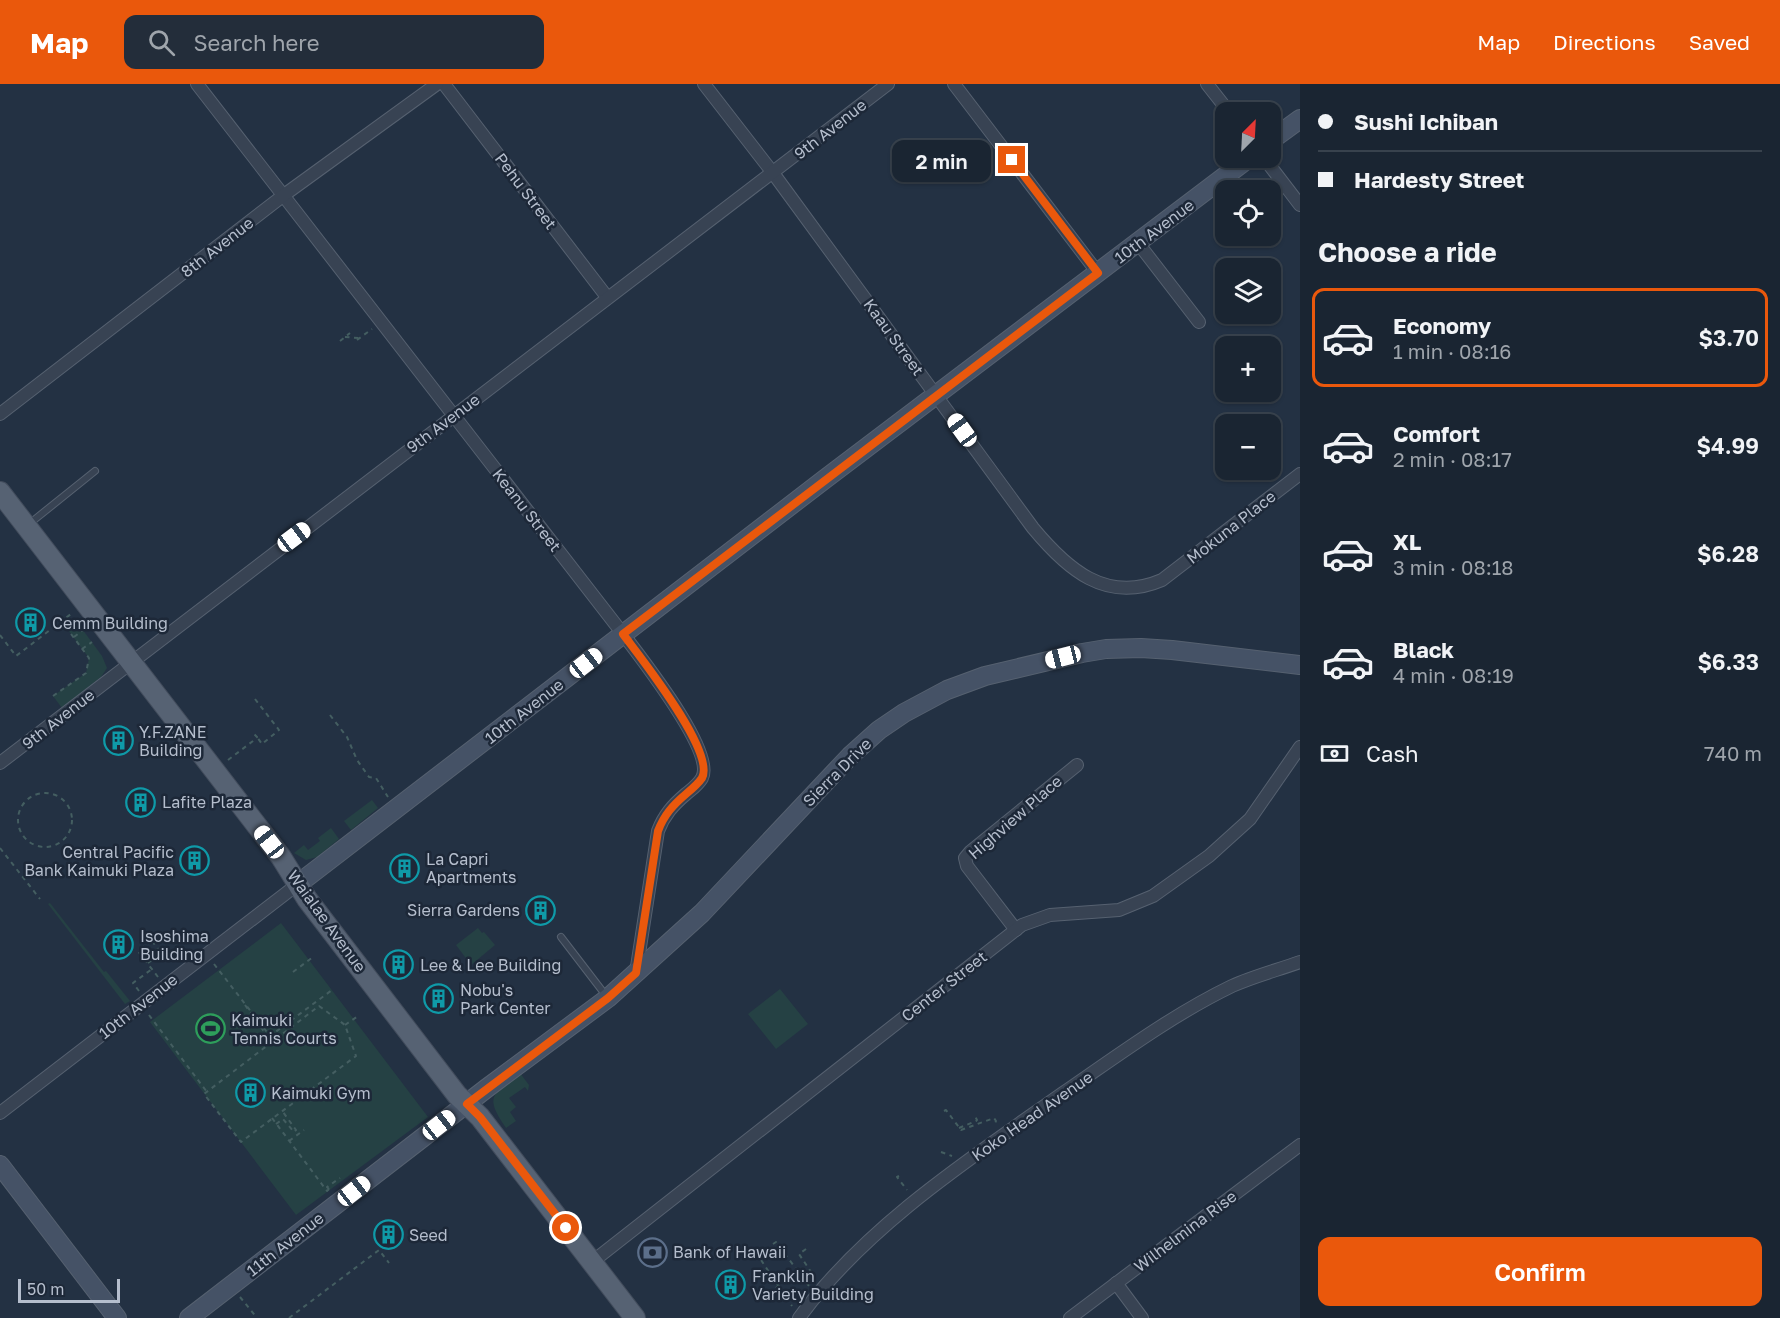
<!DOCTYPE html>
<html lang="en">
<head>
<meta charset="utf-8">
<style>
	:root { --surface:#1a2532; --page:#232d3a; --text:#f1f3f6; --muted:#9fa5ac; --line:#38424d; --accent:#ea580c }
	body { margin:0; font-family:"Golos Text",sans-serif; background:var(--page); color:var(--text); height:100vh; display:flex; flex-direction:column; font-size:22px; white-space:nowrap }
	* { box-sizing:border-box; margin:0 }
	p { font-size:20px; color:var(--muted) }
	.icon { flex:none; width:33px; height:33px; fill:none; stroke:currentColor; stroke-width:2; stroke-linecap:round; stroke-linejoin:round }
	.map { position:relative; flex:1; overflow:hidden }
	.details { display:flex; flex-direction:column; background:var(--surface); width:480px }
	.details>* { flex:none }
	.banner { display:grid; align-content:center; height:132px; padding:0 18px; background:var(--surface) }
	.needle { width:39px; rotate:24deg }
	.controls { position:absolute; left:1215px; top:18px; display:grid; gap:12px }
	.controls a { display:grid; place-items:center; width:66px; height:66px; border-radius:12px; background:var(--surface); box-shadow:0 2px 4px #0004,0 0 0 2px var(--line); font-size:30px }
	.scale { position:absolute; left:18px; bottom:15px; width:102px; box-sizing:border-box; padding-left:6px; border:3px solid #b5becd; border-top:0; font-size:16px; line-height:21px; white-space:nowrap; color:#b5becd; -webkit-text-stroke:4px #1d2838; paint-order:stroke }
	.end { position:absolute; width:27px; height:27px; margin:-14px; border:8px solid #ea580c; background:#fff; box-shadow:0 0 0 3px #fff }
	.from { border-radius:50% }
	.bubble { position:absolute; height:42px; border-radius:12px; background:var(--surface); box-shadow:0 2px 4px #0004,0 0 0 2px var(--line); font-size:20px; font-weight:600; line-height:42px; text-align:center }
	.car { position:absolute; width:18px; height:36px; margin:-18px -9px; border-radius:8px; box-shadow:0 0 4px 2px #0007; background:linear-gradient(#fff 24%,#345 0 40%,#fff 0 76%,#345 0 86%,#fff 0) }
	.banner b { display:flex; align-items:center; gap:21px; height:57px; font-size:22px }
	.banner b+b { border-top:2px solid var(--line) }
	.banner i { width:15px; height:15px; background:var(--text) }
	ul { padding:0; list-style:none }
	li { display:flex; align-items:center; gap:18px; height:99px; margin:0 12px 9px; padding:0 6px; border:3px solid transparent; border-radius:12px }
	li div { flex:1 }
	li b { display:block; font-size:22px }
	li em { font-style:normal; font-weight:600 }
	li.current { border-color:var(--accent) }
	li>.icon { width:54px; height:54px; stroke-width:1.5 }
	h2 { padding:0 18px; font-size:27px; line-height:72px }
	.pay { display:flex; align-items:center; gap:15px; height:66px; padding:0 18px; font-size:22px }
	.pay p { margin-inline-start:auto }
	.cta { display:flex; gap:12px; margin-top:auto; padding:12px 18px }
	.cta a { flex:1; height:69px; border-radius:12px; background:var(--accent); color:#fff; font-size:24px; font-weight:600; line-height:69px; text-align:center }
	header { display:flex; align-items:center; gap:36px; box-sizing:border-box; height:84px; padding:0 30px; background:var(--accent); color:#fff }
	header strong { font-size:28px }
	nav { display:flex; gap:33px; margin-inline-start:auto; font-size:21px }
	.search { width:420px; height:54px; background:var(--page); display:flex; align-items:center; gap:15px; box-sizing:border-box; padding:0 21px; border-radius:12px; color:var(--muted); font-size:22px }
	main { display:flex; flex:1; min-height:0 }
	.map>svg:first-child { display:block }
</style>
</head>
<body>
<header>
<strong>Map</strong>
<div class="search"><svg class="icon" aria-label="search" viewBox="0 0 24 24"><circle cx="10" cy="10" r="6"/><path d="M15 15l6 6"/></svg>Search here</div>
<nav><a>Map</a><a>Directions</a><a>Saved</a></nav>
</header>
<main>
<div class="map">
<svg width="1300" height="1234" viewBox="0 0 1300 1234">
	<rect width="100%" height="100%" fill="#233143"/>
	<g fill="#254144">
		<polygon points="77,538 102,572 107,584 101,593 62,624 53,612 86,589 89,574 68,546"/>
		<polygon points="372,716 378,724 351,746 344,737"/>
		<polygon points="331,744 339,755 317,773 306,776 294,769 304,761 308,766 320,757 318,754"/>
		<polygon points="50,819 104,888 106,887 130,917 125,920 48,820"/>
		<polygon points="281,839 428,1033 296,1131 150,938"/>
		<polygon points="478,844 482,849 484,848 495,861 471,881 456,861"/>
		<polygon points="780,905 808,940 776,965 748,930"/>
		<path d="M520,989L529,1001L528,1007L525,1003L509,1014L516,1023L510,1028L516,1037L506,1044C484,1012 492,1011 520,989Z"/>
	</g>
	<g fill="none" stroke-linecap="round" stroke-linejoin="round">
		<defs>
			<g id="lane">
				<polyline points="29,440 95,387"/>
				<polyline points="561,853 607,913"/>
			</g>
			<g id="street">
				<path d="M197,0L623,550C640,573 716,668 702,694C698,701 692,705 686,710C673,721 664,731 658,747L636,889"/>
				<polyline points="444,0 607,213"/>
				<path d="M704,0L773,89L1033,444C1067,485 1106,520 1162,496L1300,390"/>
				<polyline points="954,0 1098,189"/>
				<polyline points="1207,0 1229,28"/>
				<polyline points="1264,74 1300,121"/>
				<polyline points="1138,159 1199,238"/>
				<polyline points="0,330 284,111 437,0"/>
				<polyline points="0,679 888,0"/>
				<polyline points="1016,846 967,782 965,774 970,768 1077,681"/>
				<polyline points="0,1029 298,800"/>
				<polyline points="592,1178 1022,841 1050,831 1119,826 1153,812 1209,772 1250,735 1300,663"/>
				<polyline points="1116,1199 1142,1234"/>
				<path d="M799,1234C865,1143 972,1073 1063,1009C1117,972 1172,931 1232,902C1254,892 1278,886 1300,878"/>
				<polyline points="1070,1234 1300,1061"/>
			</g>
			<g id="secondary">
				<polyline points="1270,57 1300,35"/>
				<polyline points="298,800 825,395 1249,74"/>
				<polyline points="0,1081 117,1234"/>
				<polyline points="189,1234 487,1004 608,914 702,829 850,672 879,646 904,629 947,606 985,592 1082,569 1106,565 1141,564 1172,566 1300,581"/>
			</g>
			<polyline id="primary" points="0,408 281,773 307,815 457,1011 480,1033 635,1234"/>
		</defs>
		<use href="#lane" stroke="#566170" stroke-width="8"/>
		<use href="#street" stroke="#566170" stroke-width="14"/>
		<use href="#secondary" stroke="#566170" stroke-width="20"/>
		<use href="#primary" stroke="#424c5c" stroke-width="22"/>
		<g stroke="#445e61" stroke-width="2" stroke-dasharray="4.5 4.5" stroke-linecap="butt">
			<polyline points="345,253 359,254"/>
			<polyline points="357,256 372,245"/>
			<polyline points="340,257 350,249"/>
			<polyline points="0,551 16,572 71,530"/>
			<polyline points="74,553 83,546"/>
			<polyline points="82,565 92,558"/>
			<polyline points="53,612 86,589 89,574 68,546 77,538"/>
			<polyline points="255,615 279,646 262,660 257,653"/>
			<polyline points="330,631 347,653 357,676 369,693 376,694 388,713"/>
			<polyline points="228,676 253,657 257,653 253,649"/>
			<circle cx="45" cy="736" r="27"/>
			<polyline points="0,764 40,815"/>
			<polyline points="148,879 161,869 152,857"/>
			<polyline points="214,880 270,952 332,906"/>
			<polyline points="293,888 313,873"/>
			<polyline points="158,893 138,867 158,852"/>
			<polyline points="139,907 133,899 152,885"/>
			<polyline points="245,921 268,953 267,954"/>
			<polygon points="319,922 345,941 356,972 241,1058 204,1010"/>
			<polyline points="149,931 207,1008"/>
			<polyline points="345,941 358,932"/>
			<polyline points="944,1027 946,1026 961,1046 994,1034 996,1037 994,1042"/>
			<polyline points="272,1034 324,1103 327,1107 329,1105"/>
			<polyline points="276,1040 283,1035 294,1048 296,1046 283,1028"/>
			<polyline points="959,1044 976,1037 977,1036 975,1032 976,1030"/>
			<polyline points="289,1057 304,1046"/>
			<polyline points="941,1068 952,1072"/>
			<polyline points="899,1092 897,1093 907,1106"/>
			<polyline points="329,1105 327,1103 340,1094"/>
			<polyline points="773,1160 776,1158 809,1202"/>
			<polyline points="806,1165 799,1170 815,1194"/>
			<polyline points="761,1176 792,1222"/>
			<polyline points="776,1204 782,1198"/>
			<polyline points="240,1213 257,1234"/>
			<polyline points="289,1234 379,1166 389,1179"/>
		</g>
		<use href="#lane" stroke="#384353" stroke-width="6"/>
		<use href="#street" stroke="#384353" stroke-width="12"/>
		<use href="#secondary" stroke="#455266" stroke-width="18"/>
		<use href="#primary" stroke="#566273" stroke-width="20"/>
	</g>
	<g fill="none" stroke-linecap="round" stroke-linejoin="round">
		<path stroke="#ea580c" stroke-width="8" d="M566,1144L480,1033L467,1020L608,914L636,889L658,747C664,731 673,721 686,710C692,705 698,700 702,694C716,668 640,573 623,550L1098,189L1012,76"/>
	</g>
	<defs>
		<symbol id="building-ring" viewBox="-11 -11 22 22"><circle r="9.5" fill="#1d2838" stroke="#0f9aa8" stroke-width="1.5"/><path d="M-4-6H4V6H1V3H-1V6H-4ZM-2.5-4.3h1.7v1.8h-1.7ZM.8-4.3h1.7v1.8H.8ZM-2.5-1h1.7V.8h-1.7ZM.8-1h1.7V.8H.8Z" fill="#0f9aa8"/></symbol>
		<symbol id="stadium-ring" viewBox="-11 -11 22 22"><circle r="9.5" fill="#1d2838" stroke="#2e9e5b" stroke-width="1.5"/><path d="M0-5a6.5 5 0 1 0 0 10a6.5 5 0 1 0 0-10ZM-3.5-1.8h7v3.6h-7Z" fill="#2e9e5b"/></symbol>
		<symbol id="bank-ring" viewBox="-11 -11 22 22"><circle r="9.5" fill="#1d2838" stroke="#5c6f8a" stroke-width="1.5"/><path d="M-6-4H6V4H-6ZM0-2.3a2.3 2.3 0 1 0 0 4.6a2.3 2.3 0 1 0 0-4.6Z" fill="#5c6f8a"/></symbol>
	</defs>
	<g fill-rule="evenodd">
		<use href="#building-ring" x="14" y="522" width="33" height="33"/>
		<use href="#building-ring" x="102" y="640" width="33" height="33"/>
		<use href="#building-ring" x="124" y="702" width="33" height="33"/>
		<use href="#building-ring" x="178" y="760" width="33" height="33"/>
		<use href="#building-ring" x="388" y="768" width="33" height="33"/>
		<use href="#building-ring" x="524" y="810" width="33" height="33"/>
		<use href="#building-ring" x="102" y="844" width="33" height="33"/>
		<use href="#building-ring" x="382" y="864" width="33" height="33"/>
		<use href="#building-ring" x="422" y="898" width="33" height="33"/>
		<use href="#stadium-ring" x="194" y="928" width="33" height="33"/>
		<use href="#building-ring" x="234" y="992" width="33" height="33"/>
		<use href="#building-ring" x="372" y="1134" width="33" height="33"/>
		<use href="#bank-ring" x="636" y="1152" width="33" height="33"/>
		<use href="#building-ring" x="714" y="1184" width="33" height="33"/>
	</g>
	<g text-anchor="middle" stroke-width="5" stroke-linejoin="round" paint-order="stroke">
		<g font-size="16" fill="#b5becd" stroke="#1d2838">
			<text transform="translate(830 45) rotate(-38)" y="6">9th Avenue</text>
			<text transform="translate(526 107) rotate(53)" y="6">Pehu Street</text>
			<text transform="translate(1154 147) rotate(-37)" y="6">10th Avenue</text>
			<text transform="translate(217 163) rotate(-38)" y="6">8th Avenue</text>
			<text transform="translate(894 253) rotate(54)" y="6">Kaau Street</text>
			<text transform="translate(443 339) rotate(-37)" y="6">9th Avenue</text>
			<text transform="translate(527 426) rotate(52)" y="6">Keanu Street</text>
			<text transform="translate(1231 443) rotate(-38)" y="6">Mokuna Place</text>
			<text transform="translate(524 627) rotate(-38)" y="6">10th Avenue</text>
			<text transform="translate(58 635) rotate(-38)" y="6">9th Avenue</text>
			<text transform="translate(837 688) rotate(-45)" y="6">Sierra Drive</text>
			<text transform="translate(1015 733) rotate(-41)" y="6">Highview Place</text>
			<text transform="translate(327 837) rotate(54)" y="6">Waialae Avenue</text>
			<text transform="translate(944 902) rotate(-38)" y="6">Center Street</text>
			<text transform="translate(138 922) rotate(-38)" y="6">10th Avenue</text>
			<text transform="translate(1032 1032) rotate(-35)" y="6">Koko Head Avenue</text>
			<text transform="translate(1185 1147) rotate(-37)" y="6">Wilhelmina Rise</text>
			<text transform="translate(285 1160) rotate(-38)" y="6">11th Avenue</text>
		</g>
		<g font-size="16" fill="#b5becd" stroke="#1d2838" text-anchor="start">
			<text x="52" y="545">Cemm Building</text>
			<text x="139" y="654">Y.F.ZANE<tspan x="139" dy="18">Building</tspan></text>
			<text x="162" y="724">Lafite Plaza</text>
			<text x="174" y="774" text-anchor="end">Central Pacific<tspan x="174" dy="18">Bank Kaimuki Plaza</tspan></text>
			<text x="426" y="781">La Capri<tspan x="426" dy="18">Apartments</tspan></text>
			<text x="520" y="832" text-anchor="end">Sierra Gardens</text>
			<text x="140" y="858">Isoshima<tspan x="140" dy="18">Building</tspan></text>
			<text x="420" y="887">Lee &amp; Lee Building</text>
			<text x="460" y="912">Nobu's<tspan x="460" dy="18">Park Center</tspan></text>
			<text x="231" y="942">Kaimuki<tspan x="231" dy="18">Tennis Courts</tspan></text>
			<text x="271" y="1015">Kaimuki Gym</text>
			<text x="409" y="1157">Seed</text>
			<text x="673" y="1174">Bank of Hawaii</text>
			<text x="752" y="1198">Franklin<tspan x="752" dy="18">Variety Building</tspan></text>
		</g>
	</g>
</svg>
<div class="controls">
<a><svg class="needle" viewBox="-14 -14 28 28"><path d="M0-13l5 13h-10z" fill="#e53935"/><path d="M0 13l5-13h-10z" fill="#9fa5ac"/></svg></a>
<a><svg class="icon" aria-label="locate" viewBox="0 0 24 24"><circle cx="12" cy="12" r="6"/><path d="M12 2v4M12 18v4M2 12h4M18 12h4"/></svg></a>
<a><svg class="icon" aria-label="layers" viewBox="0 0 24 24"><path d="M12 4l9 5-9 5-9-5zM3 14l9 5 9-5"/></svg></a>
<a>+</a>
<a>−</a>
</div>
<div class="scale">50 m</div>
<i class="end from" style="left:566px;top:1144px"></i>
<i class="end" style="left:1012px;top:76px"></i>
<div class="bubble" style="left:892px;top:56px;width:99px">2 min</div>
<i class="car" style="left:962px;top:346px;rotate:324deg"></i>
<i class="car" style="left:294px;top:453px;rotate:53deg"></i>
<i class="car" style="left:1063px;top:573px;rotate:256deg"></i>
<i class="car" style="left:586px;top:579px;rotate:52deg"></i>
<i class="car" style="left:269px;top:758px;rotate:322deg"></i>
<i class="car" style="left:439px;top:1041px;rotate:52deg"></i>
<i class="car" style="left:354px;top:1107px;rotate:52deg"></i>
</div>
<section class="details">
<div class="banner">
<b><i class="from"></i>Sushi Ichiban</b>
<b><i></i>Hardesty Street</b>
</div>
<h2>Choose a ride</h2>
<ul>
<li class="current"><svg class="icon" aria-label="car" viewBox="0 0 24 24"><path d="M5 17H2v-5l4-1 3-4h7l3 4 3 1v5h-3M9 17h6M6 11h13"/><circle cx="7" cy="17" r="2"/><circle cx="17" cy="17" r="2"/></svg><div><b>Economy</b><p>1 min · 08:16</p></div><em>$3.70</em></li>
<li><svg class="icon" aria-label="car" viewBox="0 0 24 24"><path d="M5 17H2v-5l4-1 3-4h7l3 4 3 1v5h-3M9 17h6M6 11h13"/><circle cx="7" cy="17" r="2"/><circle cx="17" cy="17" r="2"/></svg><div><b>Comfort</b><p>2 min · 08:17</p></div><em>$4.99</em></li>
<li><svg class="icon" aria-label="car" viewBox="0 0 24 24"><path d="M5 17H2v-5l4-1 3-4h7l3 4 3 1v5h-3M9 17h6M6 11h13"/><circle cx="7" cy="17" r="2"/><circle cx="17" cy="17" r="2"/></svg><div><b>XL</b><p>3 min · 08:18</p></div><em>$6.28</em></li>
<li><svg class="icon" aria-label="car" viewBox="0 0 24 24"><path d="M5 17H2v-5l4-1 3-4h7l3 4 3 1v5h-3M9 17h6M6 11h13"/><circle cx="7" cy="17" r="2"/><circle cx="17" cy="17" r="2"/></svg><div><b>Black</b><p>4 min · 08:19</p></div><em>$6.33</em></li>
</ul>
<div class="pay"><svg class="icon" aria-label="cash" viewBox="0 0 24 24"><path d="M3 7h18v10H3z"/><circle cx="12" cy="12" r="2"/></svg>Cash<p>740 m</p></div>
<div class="cta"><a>Confirm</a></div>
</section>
</main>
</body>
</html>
